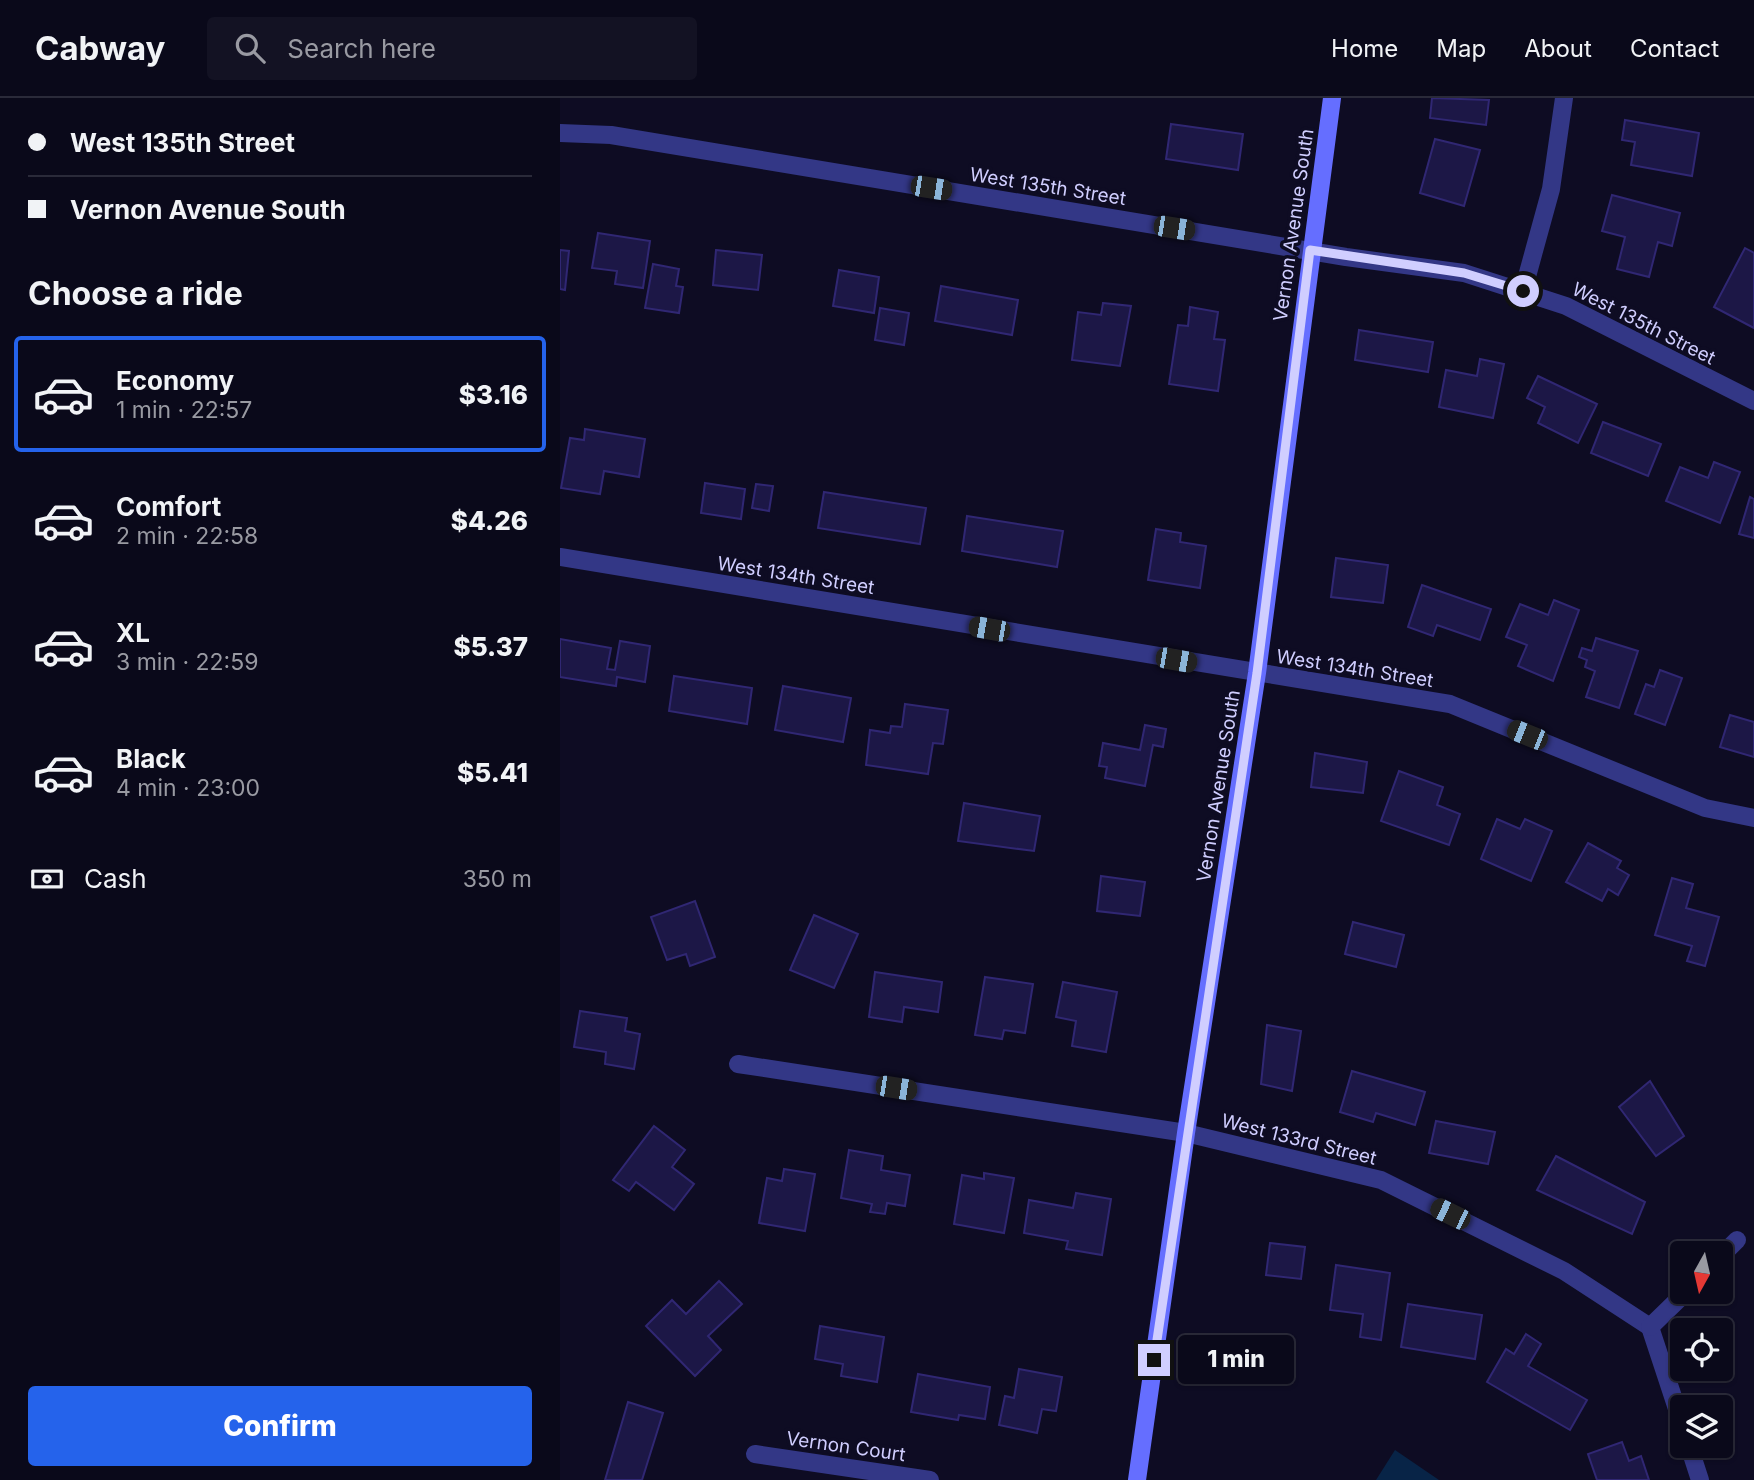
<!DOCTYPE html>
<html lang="en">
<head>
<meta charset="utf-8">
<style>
	:root { --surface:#0a091a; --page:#131223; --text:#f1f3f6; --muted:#999aa2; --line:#2a2a39; --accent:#2563eb }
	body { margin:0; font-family:Inter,sans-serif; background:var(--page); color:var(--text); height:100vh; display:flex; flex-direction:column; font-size:26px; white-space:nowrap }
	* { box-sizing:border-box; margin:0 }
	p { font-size:23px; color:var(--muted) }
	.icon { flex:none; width:38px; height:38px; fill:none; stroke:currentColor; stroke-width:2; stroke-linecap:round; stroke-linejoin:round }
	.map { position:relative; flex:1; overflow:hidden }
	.panel { display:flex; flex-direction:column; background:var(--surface); width:560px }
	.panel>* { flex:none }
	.guide { display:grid; align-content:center; height:154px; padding:0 28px; background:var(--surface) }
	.needle { width:46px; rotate:188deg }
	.buttons { position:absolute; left:1110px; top:1143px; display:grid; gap:14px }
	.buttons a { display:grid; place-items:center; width:63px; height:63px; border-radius:7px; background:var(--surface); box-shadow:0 2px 5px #0004,0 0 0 2px var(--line); font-size:35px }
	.end { position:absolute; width:32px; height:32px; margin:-16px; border:9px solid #d0ceff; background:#111; box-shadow:0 0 0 4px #111 }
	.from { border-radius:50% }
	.bubble { position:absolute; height:49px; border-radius:7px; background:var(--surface); box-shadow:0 2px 5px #0004,0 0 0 2px var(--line); font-size:23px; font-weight:800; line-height:49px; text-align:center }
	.car { position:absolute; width:21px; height:42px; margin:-21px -10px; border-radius:9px; box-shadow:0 0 5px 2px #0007; background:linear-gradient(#222 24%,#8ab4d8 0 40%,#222 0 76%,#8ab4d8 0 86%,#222 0) }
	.guide b { display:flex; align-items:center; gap:24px; height:66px; font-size:26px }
	.guide b+b { border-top:2px solid var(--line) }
	.guide i { width:18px; height:18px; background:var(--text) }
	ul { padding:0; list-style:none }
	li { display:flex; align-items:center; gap:21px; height:116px; margin:0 14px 10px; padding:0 14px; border:4px solid transparent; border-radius:7px }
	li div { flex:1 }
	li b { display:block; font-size:26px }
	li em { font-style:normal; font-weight:800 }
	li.active { border-color:var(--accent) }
	li>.icon { width:63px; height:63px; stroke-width:1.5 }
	h2 { padding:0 28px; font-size:32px; line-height:84px }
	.pay { display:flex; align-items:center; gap:18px; height:77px; padding:0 28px; font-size:26px }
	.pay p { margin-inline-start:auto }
	.primary-button { display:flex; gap:14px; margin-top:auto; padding:14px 28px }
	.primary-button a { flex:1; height:80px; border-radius:7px; background:var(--accent); color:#fff; font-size:28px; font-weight:800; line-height:80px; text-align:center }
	header { display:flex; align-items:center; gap:42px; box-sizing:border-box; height:98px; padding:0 35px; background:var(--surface); border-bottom:2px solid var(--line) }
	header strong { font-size:33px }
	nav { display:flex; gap:38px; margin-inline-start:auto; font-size:24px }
	.search { width:490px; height:63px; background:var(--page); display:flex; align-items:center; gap:18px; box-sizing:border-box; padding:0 24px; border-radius:7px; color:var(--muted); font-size:26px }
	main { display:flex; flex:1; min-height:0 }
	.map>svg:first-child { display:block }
</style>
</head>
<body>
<header>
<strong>Cabway</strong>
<div class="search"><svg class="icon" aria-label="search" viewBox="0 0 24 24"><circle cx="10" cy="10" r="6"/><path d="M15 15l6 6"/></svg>Search here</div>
<nav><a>Home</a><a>Map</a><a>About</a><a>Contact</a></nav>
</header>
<main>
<section class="panel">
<div class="guide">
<b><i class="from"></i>West 135th Street</b>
<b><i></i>Vernon Avenue South</b>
</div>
<h2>Choose a ride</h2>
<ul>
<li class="active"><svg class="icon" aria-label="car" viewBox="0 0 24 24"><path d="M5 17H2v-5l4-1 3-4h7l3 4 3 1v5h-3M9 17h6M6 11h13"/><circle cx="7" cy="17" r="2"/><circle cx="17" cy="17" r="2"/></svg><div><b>Economy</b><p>1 min · 22:57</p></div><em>$3.16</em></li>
<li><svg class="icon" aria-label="car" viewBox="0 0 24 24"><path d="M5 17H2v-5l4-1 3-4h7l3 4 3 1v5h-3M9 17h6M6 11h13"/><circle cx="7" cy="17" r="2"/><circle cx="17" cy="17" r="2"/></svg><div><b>Comfort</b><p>2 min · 22:58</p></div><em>$4.26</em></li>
<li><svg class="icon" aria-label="car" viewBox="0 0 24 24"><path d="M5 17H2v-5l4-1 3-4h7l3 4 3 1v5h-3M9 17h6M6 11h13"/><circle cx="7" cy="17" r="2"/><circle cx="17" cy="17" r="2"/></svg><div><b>XL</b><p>3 min · 22:59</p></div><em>$5.37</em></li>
<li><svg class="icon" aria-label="car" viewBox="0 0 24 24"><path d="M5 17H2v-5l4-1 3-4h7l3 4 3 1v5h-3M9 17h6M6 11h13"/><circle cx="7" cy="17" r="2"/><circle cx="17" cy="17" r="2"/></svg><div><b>Black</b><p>4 min · 23:00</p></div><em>$5.41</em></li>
</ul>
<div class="pay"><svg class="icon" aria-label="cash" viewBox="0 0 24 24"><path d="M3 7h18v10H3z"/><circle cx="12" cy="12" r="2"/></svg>Cash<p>350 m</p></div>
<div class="primary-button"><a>Confirm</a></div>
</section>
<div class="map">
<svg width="1194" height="1382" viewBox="0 0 1194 1382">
	<rect width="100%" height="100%" fill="#0e0c23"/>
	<polygon fill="#082447" points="835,1352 879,1382 816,1382"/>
	<g fill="#1c1746" stroke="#302773" stroke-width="2">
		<polygon points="872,0 929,2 926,27 870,20"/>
		<polygon points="1065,22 1139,35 1132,78 1071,67 1075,44 1062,42"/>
		<polygon points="611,26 683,36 678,72 606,61"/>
		<polygon points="875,41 920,52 904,108 860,95"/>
		<polygon points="1052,97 1120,115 1112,148 1098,144 1089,179 1057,171 1065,139 1042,133"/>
		<polygon points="38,135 90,143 83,190 55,186 57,173 32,170"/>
		<polygon points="1185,150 1194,155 1194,230 1154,209"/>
		<polygon points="0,152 9,153 5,192 0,191"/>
		<polygon points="156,152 202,157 198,192 153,187"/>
		<polygon points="93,166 119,171 116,188 123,189 119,215 85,210"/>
		<polygon points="279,172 319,179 314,215 273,208"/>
		<polygon points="381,188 458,202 452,237 375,223"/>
		<polygon points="543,205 571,208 560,268 512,262 518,214 541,217"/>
		<polygon points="630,209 658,214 654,241 665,242 658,293 609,286 618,227 628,228"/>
		<polygon points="320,210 349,215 344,247 315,242"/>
		<polygon points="799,232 873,244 868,274 795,262"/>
		<polygon points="920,261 944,266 933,320 879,309 886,272 917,278"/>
		<polygon points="978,278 1037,306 1018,345 978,325 985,309 967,300"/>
		<polygon points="1043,324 1101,346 1088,378 1031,355"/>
		<polygon points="25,331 85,341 79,379 44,373 40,396 1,390 10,340 24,342"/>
		<polygon points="1154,364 1180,374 1160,425 1106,403 1120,369 1148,380"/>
		<polygon points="145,385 185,391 181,421 141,415"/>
		<polygon points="196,386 213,388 209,413 192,410"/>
		<polygon points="264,394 366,410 360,446 258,430"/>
		<polygon points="1190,399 1194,401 1194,440 1179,436"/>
		<polygon points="407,418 503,433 497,469 402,453"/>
		<polygon points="596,431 621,435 620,444 646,448 640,490 588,482"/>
		<polygon points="776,460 828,467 823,505 771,499"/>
		<polygon points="862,487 931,511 920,542 877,527 873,538 848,529"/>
		<polygon points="994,502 1019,512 993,583 958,568 967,547 946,539 960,506 988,517"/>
		<polygon points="1036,540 1078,553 1059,610 1026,599 1035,573 1025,569 1027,562 1019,559 1022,550 1032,553"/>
		<polygon points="0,541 51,550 47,571 55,572 60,543 90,548 85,584 57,579 56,588 0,579"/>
		<polygon points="1100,572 1122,580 1105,627 1075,616 1086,586 1094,589"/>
		<polygon points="114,578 192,590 187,626 109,613"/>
		<polygon points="223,588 291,600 283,644 215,632"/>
		<polygon points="345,606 388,612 383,646 373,645 368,676 306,667 310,632 330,635 331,628 342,629"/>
		<polygon points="1170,617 1194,624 1194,659 1160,649"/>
		<polygon points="585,627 606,631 603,649 593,647 585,688 545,680 547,669 539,668 543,645 580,652"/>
		<polygon points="755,655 807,664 803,695 751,689"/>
		<polygon points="839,673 883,689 877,707 900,716 889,747 821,723"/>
		<polygon points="404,705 480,718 474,753 398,743"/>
		<polygon points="937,721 960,731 965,721 992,733 971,783 921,761"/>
		<polygon points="1028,745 1061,763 1057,770 1069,777 1058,797 1048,791 1042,803 1006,784"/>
		<polygon points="541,778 585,784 580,818 537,813"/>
		<polygon points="1112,780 1133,786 1126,810 1159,819 1145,868 1127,863 1132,848 1095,837"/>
		<polygon points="135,803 155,859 130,868 126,856 107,862 91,819"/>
		<polygon points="254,817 298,836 274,890 230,872"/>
		<polygon points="793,824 844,837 836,869 785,856"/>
		<polygon points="315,874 382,884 378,914 344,909 342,924 309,919"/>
		<polygon points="425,879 473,886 465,935 444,932 442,941 415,937"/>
		<polygon points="503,884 557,894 546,954 512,948 516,923 496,919"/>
		<polygon points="20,913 67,920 65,933 80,936 74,971 45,966 46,954 14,949"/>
		<polygon points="707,927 741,933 732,993 701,986"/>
		<polygon points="792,973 865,994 855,1027 816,1015 813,1024 780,1014"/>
		<polygon points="1090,983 1124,1038 1096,1058 1059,1009"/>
		<polygon points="876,1023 935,1034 928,1066 869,1055"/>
		<polygon points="94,1028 125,1052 112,1069 134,1086 114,1112 76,1084 69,1093 53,1082"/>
		<polygon points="289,1052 323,1058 321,1072 350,1077 345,1108 327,1105 325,1116 310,1114 312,1106 281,1100"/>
		<polygon points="996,1058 1085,1104 1072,1136 977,1092"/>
		<polygon points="224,1071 255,1076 245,1133 199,1125 207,1080 222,1083"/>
		<polygon points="424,1075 454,1080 444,1135 394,1126 402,1077 424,1081"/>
		<polygon points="516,1095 551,1101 542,1157 506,1151 508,1143 464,1135 469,1102 513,1110"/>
		<polygon points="710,1145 745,1149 741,1181 706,1177"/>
		<polygon points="776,1167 830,1175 821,1242 800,1239 803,1216 770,1212"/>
		<polygon points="159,1183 182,1206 148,1238 161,1252 135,1278 86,1228 112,1202 126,1216"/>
		<polygon points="848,1206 922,1217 915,1261 841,1249"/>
		<polygon points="260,1228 324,1239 317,1284 281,1278 283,1266 255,1261"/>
		<polygon points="966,1236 981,1246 968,1268 1027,1302 1010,1332 927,1284 946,1251 954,1256"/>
		<polygon points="459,1271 502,1279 496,1313 482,1311 477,1335 439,1327 445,1298 454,1300"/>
		<polygon points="358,1276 430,1289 425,1321 399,1317 398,1322 351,1314"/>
		<polygon points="68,1304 103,1315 82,1382 45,1382"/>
		<polygon points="1062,1344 1069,1363 1081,1358 1089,1382 1037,1382 1028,1356"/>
	</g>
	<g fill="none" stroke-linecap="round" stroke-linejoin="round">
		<g stroke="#333786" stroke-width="18">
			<polyline points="0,35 51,37 786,159 904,175 1006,208 1194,303"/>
			<polyline points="963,193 991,91 1004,0"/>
			<polyline points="0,459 890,606 1145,710 1194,720"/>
			<polyline points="178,966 626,1035 821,1082 1004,1173 1090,1229"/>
			<polyline points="1160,1159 1177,1142"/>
			<polyline points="1090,1229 1122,1326"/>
			<polyline points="1090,1229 1126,1194"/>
			<polyline points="1129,1348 1140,1382"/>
			<polyline points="195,1356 370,1382"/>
		</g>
		<polyline stroke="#656eff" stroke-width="18" points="577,1382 626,1035 697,575 772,0"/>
	</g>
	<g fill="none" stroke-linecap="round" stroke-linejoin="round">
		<polyline stroke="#d0ceff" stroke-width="9" points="594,1262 697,575 750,152 904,175 963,193"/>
	</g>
	<g text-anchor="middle" stroke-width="7" stroke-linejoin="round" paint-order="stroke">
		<g font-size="19" fill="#d0ceff" stroke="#0e0c23">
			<text transform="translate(488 88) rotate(9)" y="7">West 135th Street</text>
			<text transform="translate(733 127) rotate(-82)" y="7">Vernon Avenue South</text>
			<text transform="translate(1084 225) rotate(27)" y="7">West 135th Street</text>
			<text transform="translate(236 477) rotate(9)" y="7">West 134th Street</text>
			<text transform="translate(795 570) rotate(9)" y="7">West 134th Street</text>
			<text transform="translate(658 688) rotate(-81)" y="7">Vernon Avenue South</text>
			<text transform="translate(739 1041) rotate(14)" y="7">West 133rd Street</text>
			<text transform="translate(286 1348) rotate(8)" y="7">Vernon Court</text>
		</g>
	</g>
</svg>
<div class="buttons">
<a><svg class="needle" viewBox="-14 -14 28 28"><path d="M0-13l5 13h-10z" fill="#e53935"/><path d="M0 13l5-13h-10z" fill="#999aa2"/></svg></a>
<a><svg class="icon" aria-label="locate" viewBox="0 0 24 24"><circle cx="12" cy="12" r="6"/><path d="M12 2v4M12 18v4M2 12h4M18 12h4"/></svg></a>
<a><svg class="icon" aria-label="layers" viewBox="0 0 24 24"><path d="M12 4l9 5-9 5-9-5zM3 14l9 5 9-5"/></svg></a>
</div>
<i class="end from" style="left:963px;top:193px"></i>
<i class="end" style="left:594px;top:1262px"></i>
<div class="bubble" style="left:618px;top:1237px;width:116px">1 min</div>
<i class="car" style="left:371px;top:90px;rotate:99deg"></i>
<i class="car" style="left:614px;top:130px;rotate:99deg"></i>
<i class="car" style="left:429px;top:531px;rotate:280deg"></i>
<i class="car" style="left:616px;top:562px;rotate:100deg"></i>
<i class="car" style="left:967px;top:637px;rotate:292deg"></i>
<i class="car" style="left:336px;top:990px;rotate:99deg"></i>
<i class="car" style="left:890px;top:1116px;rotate:296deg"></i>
</div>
</main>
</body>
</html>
